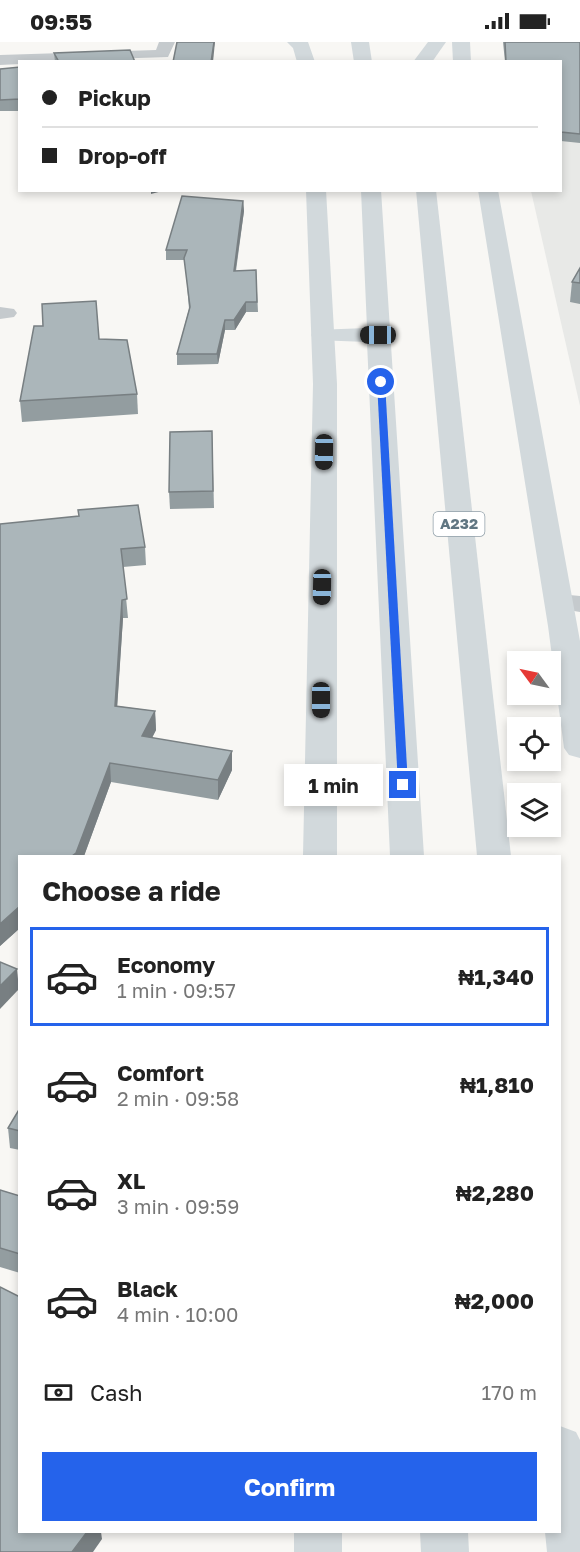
<!DOCTYPE html>
<html lang="en">
<head>
<meta charset="utf-8">
<style>
	:root { --surface:#fff; --page:#f2f2f2; --text:#222; --muted:#767676; --line:#e0e0e0; --accent:#2563eb }
	body { margin:0; font-family:"Golos Text",sans-serif; background:var(--page); color:var(--text); height:100vh; display:flex; flex-direction:column; font-size:22px; white-space:nowrap }
	* { box-sizing:border-box; margin:0 }
	p { font-size:20px; color:var(--muted) }
	.icon { flex:none; width:33px; height:33px; fill:none; stroke:currentColor; stroke-width:2; stroke-linecap:round; stroke-linejoin:round }
	.map { position:relative; flex:1; overflow:hidden }
	.drawer { position:absolute; left:18px; top:813px; width:543px; height:678px; display:flex; flex-direction:column; background:var(--surface); border-radius:0px; box-shadow:0 3px 9px #0003 }
	.drawer>* { flex:none }
	.guide { position:absolute; left:18px; top:18px; width:544px; height:132px; border-radius:0px; box-shadow:0 3px 9px #0003; display:grid; align-content:center; height:132px; padding:0 24px; background:var(--surface) }
	.needle { width:39px; rotate:303deg }
	.fabs { position:absolute; left:507px; top:609px; display:grid; gap:12px }
	.fabs a { display:grid; place-items:center; width:54px; height:54px; border-radius:0px; background:var(--surface); box-shadow:0 3px 9px #0003; font-size:30px }
	.end { position:absolute; width:27px; height:27px; margin:-14px; border:8px solid #2563eb; background:#fff; box-shadow:0 0 0 3px #fff }
	.from { border-radius:50% }
	.bubble { position:absolute; height:42px; border-radius:0px; background:var(--surface); box-shadow:0 3px 9px #0003; font-size:20px; font-weight:700; line-height:42px; text-align:center }
	.car { position:absolute; width:18px; height:36px; margin:-18px -9px; border-radius:8px; box-shadow:0 0 4px 2px #0007; background:linear-gradient(#222 24%,#8ab4d8 0 40%,#222 0 76%,#8ab4d8 0 86%,#222 0) }
	.guide b { display:flex; align-items:center; gap:21px; height:57px; font-size:22px }
	.guide b+b { border-top:2px solid var(--line) }
	.guide i { width:15px; height:15px; background:var(--text) }
	ul { padding:0; list-style:none }
	li { display:flex; align-items:center; gap:18px; height:99px; margin:0 12px 9px; padding:0 12px; border:3px solid transparent; border-radius:0px }
	li div { flex:1 }
	li b { display:block; font-size:22px }
	li em { font-style:normal; font-weight:700 }
	li.on { border-color:var(--accent) }
	li>.icon { width:54px; height:54px; stroke-width:1.5 }
	h2 { padding:0 24px; font-size:27px; line-height:72px }
	.pay { display:flex; align-items:center; gap:15px; height:66px; padding:0 24px; font-size:22px }
	.pay p { margin-inline-start:auto }
	.button { display:flex; gap:12px; margin-top:auto; padding:12px 24px }
	.button a { flex:1; height:69px; border-radius:0px; background:var(--accent); color:#fff; font-size:24px; font-weight:700; line-height:69px; text-align:center }
	.status { display:flex; justify-content:space-between; align-items:center; height:42px; padding:0 30px; background:var(--surface); direction:ltr }
	.status svg { height:16px; fill:currentColor }
	.map>svg:first-child { display:block }
</style>
</head>
<body>
<div class="status"><b>09:55</b><svg viewBox="0 0 49 12"><path d="M0 12V9h3v3zM5 12V6h3v6zM10 12V3h3v9zM15 12V0h3v12zM26 1h20v11H26zM47 4h2v5h-2z"/></svg></div>
<div class="map">
<svg width="580" height="1510" viewBox="0 0 580 1510">
	<rect width="100%" height="100%" fill="#f8f7f4"/>
	<polygon fill="#e8e9e7" points="580,0 580,364 531,149 561,148 561,20 518,20"/>
	<g fill="none" stroke-linecap="round" stroke-linejoin="round">
		<g fill="#c5cacd" fill-rule="evenodd">
			<polygon points="159,0 175,0 168,15 20,20 20,22 0,23 0,13 156,8"/>
			<polygon points="0,265 14,267 17,271 14,275 0,277"/>
			<polygon points="559,552 580,554 580,570 550,565 546,560 550,555"/>
		</g>
		<g fill="#d2d9dc" fill-rule="evenodd">
			<polygon points="287,0 308,0 315,20 297,20 293,6"/>
			<polygon points="452,0 470,0 471,20 453,20"/>
			<polygon points="306,148 326,148 337,342 337,814 303,814 313,342"/>
			<polygon points="478,148 498,148 580,599 580,716 569,713 564,706 548,584"/>
			<rect x="294" y="1490" width="48" height="20"/>
		</g>
		<g fill="#d2d9dc" fill-rule="evenodd">
			<polygon points="351,0 369,0 372,20 354,20"/>
			<polygon points="428,0 446,0 432,20 413,20"/>
			<polygon points="361,148 381,148 424,814 390,814 367,300 315,298 311,293 315,288 367,286"/>
			<polygon points="416,148 436,148 511,814 477,814"/>
			<polygon points="560,1384 576,1390 580,1398 580,1510 547,1510 545,1490 560,1490"/>
			<polygon points="420,1490 468,1490 469,1510 421,1510"/>
		</g>
	</g>
	<g fill="#939da0">
		<polygon points="503,0 580,0 580,101 561,99 561,20 505,20"/>
		<polygon points="54,11 135,20 55,20"/>
		<polygon points="20,25 20,69 0,69 0,27"/>
		<polygon points="243,159 244,169 236,229 256,228 258,270 246,270 235,288 225,288 218,322 177,323 177,312 189,267 185,218 166,218 166,208"/>
		<polygon points="580,226 580,262 570,260 572,240"/>
		<polygon points="99,297 137,352 138,372 22,380 20,359"/>
		<polygon points="212,389 214,466 170,467 169,450"/>
		<polygon points="0,482 145,505 146,523 123,525 128,576 123,576 117,664 155,669 156,688 152,696 232,728 218,758 111,740 84,814 20,814 20,886 0,904"/>
		<polygon points="8,1086 20,1089 20,1108 10,1106"/>
		<polygon points="0,1148 20,1154 20,1231 0,1225"/>
	</g>
	<g fill="#787f82">
		<polygon points="214,0 215,0 213,20 211,20"/>
		<polygon points="151,148 166,148 151,152"/>
		<polygon points="243,159 244,169 234,239 234,229"/>
		<polygon points="246,260 246,270 235,288 234,278"/>
		<polygon points="225,278 225,288 218,322 217,312"/>
		<polygon points="122,558 123,576 116,683 115,664"/>
		<polygon points="155,669 156,688 143,713 142,694"/>
		<polygon points="232,709 232,728 218,758 218,738"/>
		<polygon points="110,721 111,740 84,814 72,814"/>
		<polygon points="20,864 20,886 0,904 0,882"/>
		<polygon points="17,927 19,947 0,967 0,944"/>
		<polygon points="87,1490 101,1490 102,1497 93,1510 72,1510"/>
	</g>
	<g fill="#abb6ba" stroke="#787f82" stroke-width="1.5">
		<polygon points="177,0 214,0 211,20 173,20"/>
		<polygon points="505,0 580,0 580,92 561,90 561,20 506,20"/>
		<polygon points="130,8 135,20 59,20 54,11"/>
		<polygon points="20,25 20,57 0,58 0,27"/>
		<polygon points="182,154 243,159 234,229 256,228 257,260 246,260 234,278 225,278 217,312 177,312 190,265 184,216 187,208 166,208"/>
		<polygon points="580,226 580,241 572,240"/>
		<polygon points="96,259 99,297 127,298 137,352 20,359 34,284 43,284 42,262"/>
		<polygon points="212,389 213,449 169,450 170,390"/>
		<polygon points="138,463 145,505 121,507 127,557 122,558 115,664 155,669 142,694 232,709 218,738 110,721 76,811 72,814 20,814 20,864 0,882 0,482 79,474 78,468"/>
		<polygon points="0,920 17,927 0,944"/>
		<polygon points="20,1066 20,1089 8,1086"/>
		<polygon points="0,1148 20,1154 20,1212 0,1206"/>
		<polygon points="0,1245 20,1255 20,1490 87,1490 72,1510 0,1510"/>
	</g>
	<polygon fill="#2563eb" points="381,338 385,340 408,743 403,746 398,743 377,340"/>
	<g text-anchor="middle" stroke-width="6" stroke-linejoin="round" paint-order="stroke">
		<rect fill="#fff" stroke="#909fa8" stroke-width="1.5" x="433.5" y="470" width="51" height="24" rx="4.5"/>
		<g font-size="15" font-weight="bold" fill="#607682">
			<text x="459" y="487">A232</text>
		</g>
	</g>
</svg>
<div class="fabs">
<a><svg class="needle" viewBox="-14 -14 28 28"><path d="M0-13l5 13h-10z" fill="#e53935"/><path d="M0 13l5-13h-10z" fill="#767676"/></svg></a>
<a><svg class="icon" aria-label="locate" viewBox="0 0 24 24"><circle cx="12" cy="12" r="6"/><path d="M12 2v4M12 18v4M2 12h4M18 12h4"/></svg></a>
<a><svg class="icon" aria-label="layers" viewBox="0 0 24 24"><path d="M12 4l9 5-9 5-9-5zM3 14l9 5 9-5"/></svg></a>
</div>
<i class="end from" style="left:381px;top:340px"></i>
<i class="end" style="left:403px;top:743px"></i>
<div class="bubble" style="left:284px;top:722px;width:99px">1 min</div>
<i class="car" style="left:378px;top:293px;rotate:270deg"></i>
<i class="car" style="left:324px;top:410px;rotate:181deg"></i>
<i class="car" style="left:322px;top:545px;rotate:181deg"></i>
<i class="car" style="left:321px;top:658px;rotate:180deg"></i>
<div class="guide">
<b><i class="from"></i>Pickup</b>
<b><i></i>Drop-off</b>
</div>
<section class="drawer">
<h2>Choose a ride</h2>
<ul>
<li class="on"><svg class="icon" aria-label="car" viewBox="0 0 24 24"><path d="M5 17H2v-5l4-1 3-4h7l3 4 3 1v5h-3M9 17h6M6 11h13"/><circle cx="7" cy="17" r="2"/><circle cx="17" cy="17" r="2"/></svg><div><b>Economy</b><p>1 min · 09:57</p></div><em>₦1,340</em></li>
<li><svg class="icon" aria-label="car" viewBox="0 0 24 24"><path d="M5 17H2v-5l4-1 3-4h7l3 4 3 1v5h-3M9 17h6M6 11h13"/><circle cx="7" cy="17" r="2"/><circle cx="17" cy="17" r="2"/></svg><div><b>Comfort</b><p>2 min · 09:58</p></div><em>₦1,810</em></li>
<li><svg class="icon" aria-label="car" viewBox="0 0 24 24"><path d="M5 17H2v-5l4-1 3-4h7l3 4 3 1v5h-3M9 17h6M6 11h13"/><circle cx="7" cy="17" r="2"/><circle cx="17" cy="17" r="2"/></svg><div><b>XL</b><p>3 min · 09:59</p></div><em>₦2,280</em></li>
<li><svg class="icon" aria-label="car" viewBox="0 0 24 24"><path d="M5 17H2v-5l4-1 3-4h7l3 4 3 1v5h-3M9 17h6M6 11h13"/><circle cx="7" cy="17" r="2"/><circle cx="17" cy="17" r="2"/></svg><div><b>Black</b><p>4 min · 10:00</p></div><em>₦2,000</em></li>
</ul>
<div class="pay"><svg class="icon" aria-label="cash" viewBox="0 0 24 24"><path d="M3 7h18v10H3z"/><circle cx="12" cy="12" r="2"/></svg>Cash<p>170 m</p></div>
<div class="button"><a>Confirm</a></div>
</section>
</div>
</body>
</html>
